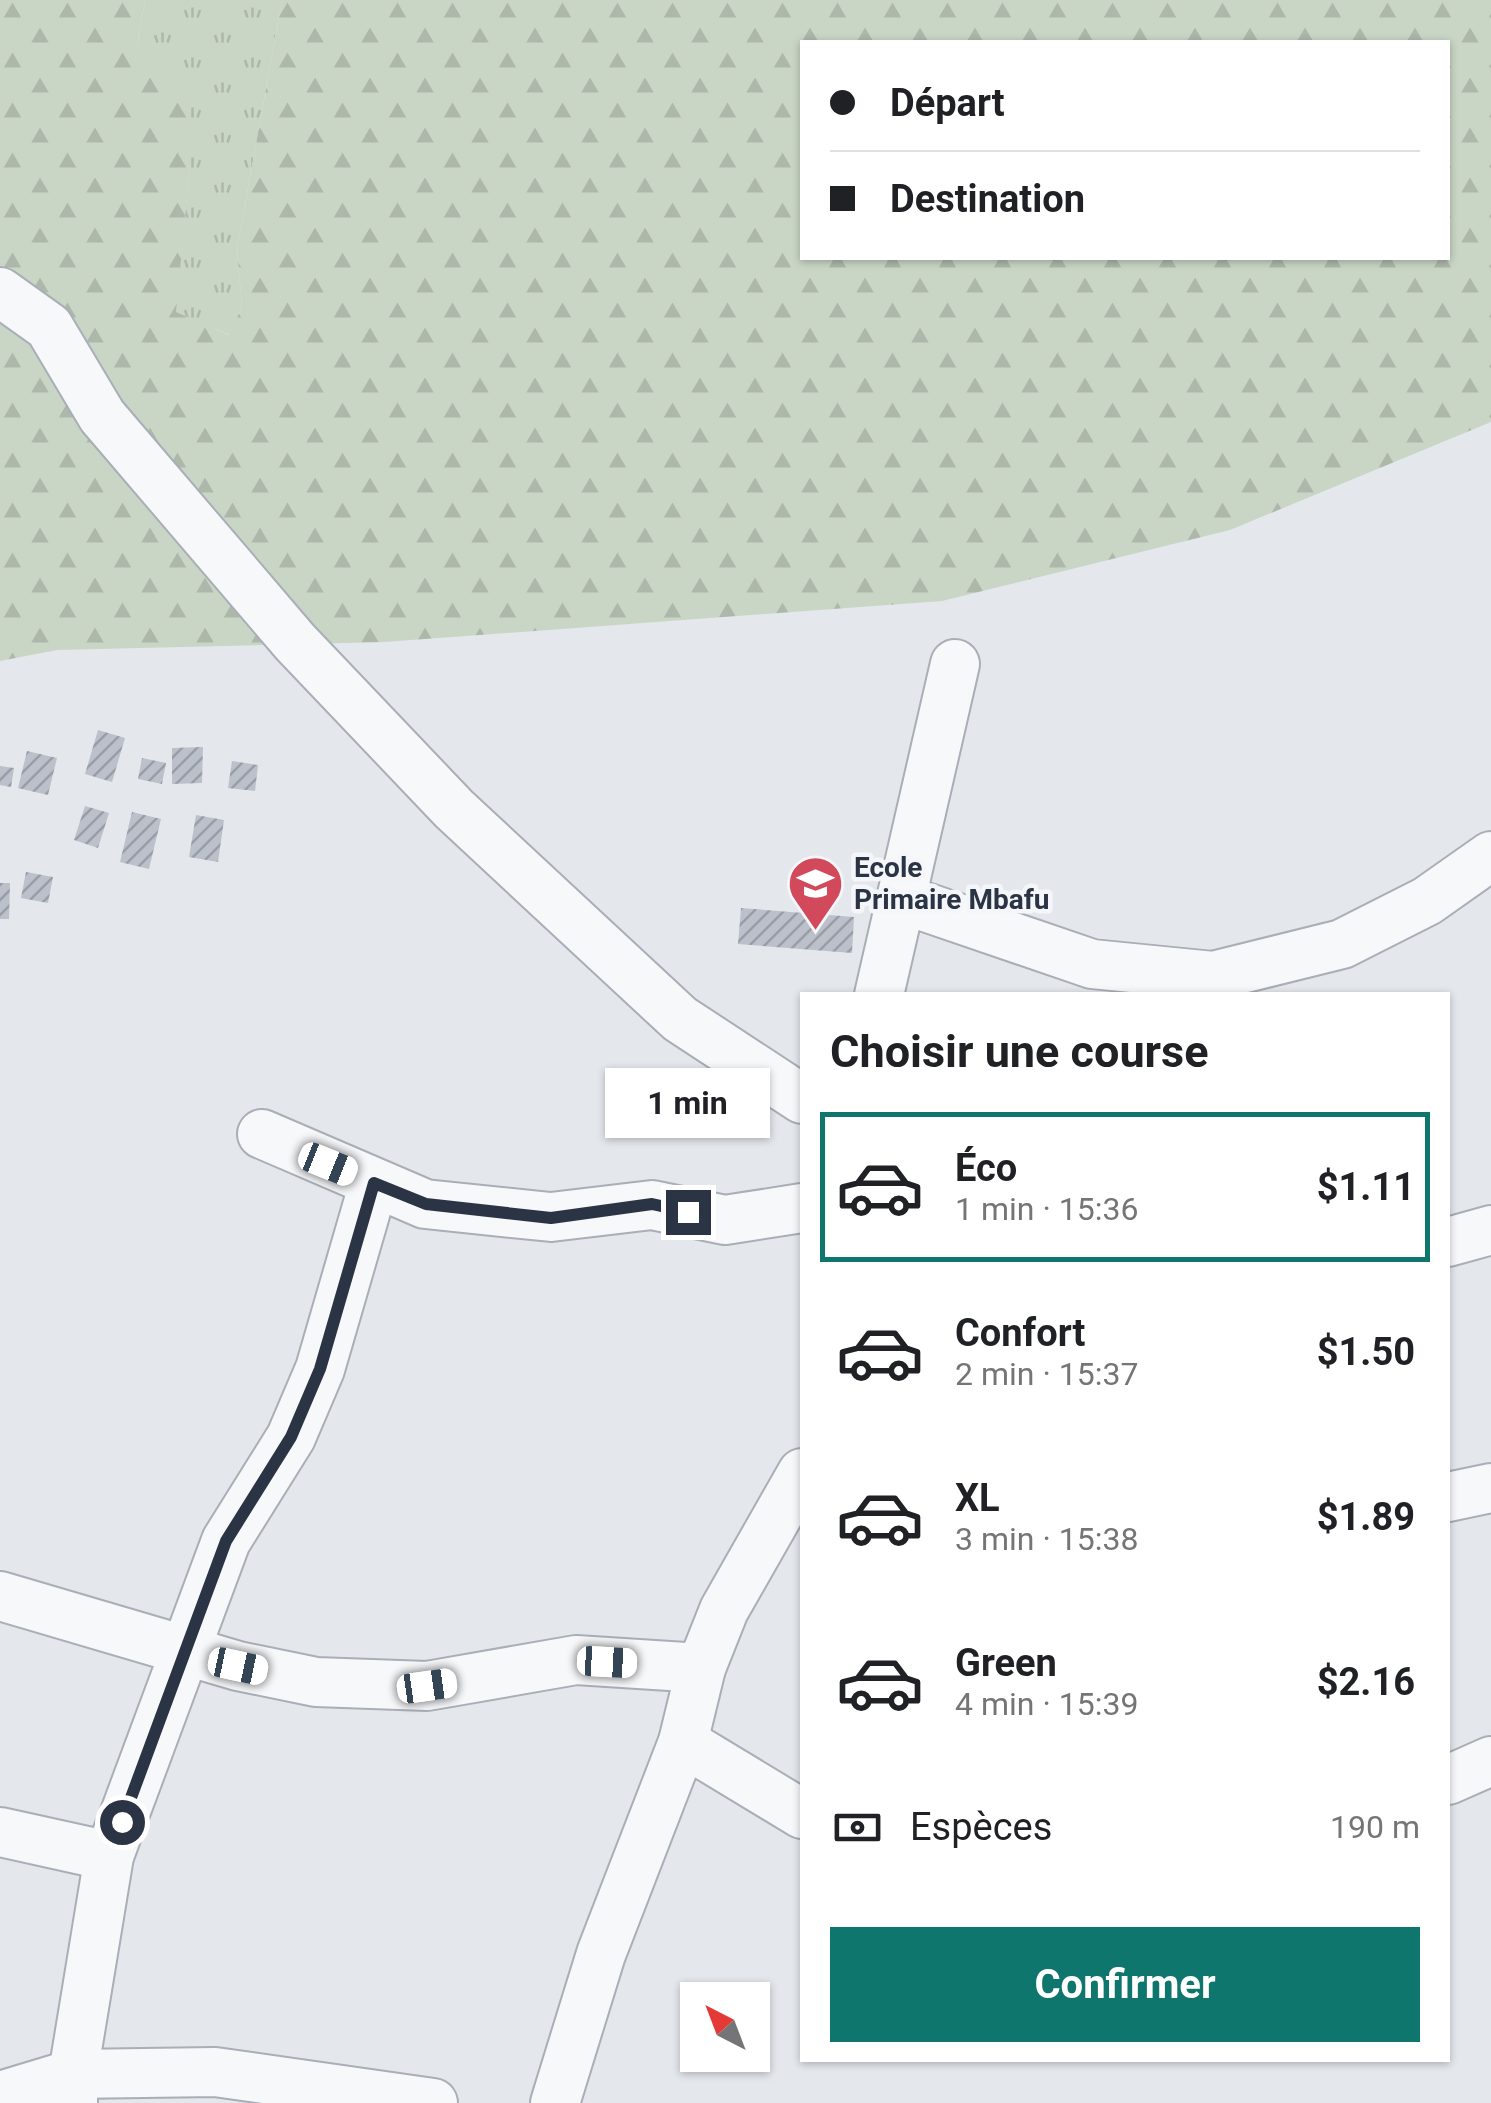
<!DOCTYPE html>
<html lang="fr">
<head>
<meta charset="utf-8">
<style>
	:root { --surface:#fff; --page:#f6f6f6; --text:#202124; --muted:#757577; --line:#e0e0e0; --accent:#0f766e }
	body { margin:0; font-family:Roboto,sans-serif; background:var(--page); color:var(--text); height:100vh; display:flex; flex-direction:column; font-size:38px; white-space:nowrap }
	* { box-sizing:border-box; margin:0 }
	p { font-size:32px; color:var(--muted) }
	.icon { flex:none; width:55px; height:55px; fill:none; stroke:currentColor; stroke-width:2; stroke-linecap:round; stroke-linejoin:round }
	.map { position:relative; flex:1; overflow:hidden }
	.details { position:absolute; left:800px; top:992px; width:650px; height:1070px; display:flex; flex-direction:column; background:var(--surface); border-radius:0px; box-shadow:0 2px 8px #0004 }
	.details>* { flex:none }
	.hud { position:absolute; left:800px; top:40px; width:650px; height:220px; border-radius:0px; box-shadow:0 2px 8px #0004; display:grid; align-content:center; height:220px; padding:0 30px; background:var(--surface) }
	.needle { width:65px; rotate:318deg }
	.buttons { position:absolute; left:680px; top:1982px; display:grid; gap:20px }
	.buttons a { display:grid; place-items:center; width:90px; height:90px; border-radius:0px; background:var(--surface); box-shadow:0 2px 8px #0004; font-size:50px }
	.end { position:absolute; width:45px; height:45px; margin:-22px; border:12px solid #2b3445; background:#fff; box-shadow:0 0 0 5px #fff }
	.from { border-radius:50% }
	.bubble { position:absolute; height:70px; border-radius:0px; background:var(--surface); box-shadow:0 2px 8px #0004; font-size:32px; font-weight:700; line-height:70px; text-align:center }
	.car { position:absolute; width:30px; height:60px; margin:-30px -15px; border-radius:12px; box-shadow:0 0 8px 2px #0007; background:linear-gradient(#fff 24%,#345 0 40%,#fff 0 76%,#345 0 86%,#fff 0) }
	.hud b { display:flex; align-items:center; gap:35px; height:95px; font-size:38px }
	.hud b+b { border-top:2px solid var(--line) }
	.hud i { width:25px; height:25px; background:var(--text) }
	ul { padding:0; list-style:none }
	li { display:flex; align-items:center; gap:30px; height:150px; margin:0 20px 15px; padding:0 10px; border:5px solid transparent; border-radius:0px }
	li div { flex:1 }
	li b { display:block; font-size:38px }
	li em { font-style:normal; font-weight:700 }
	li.on { border-color:var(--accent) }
	li>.icon { width:90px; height:90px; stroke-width:1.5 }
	h2 { padding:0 30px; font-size:45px; line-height:120px }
	.pay { display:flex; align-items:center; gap:25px; height:110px; padding:0 30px; font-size:38px }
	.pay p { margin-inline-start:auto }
	.button { display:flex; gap:20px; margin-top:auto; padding:20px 30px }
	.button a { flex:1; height:115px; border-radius:0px; background:var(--accent); color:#fff; font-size:40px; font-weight:700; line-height:115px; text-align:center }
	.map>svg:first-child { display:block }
</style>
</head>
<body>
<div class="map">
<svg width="1491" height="2103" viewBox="0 0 1491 2103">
	<defs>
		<pattern id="grass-tufts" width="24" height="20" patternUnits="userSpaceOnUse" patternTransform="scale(2.5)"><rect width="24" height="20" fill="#c9d6c5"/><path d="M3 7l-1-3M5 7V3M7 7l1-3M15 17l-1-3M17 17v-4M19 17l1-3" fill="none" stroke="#adb8ab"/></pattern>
		<pattern id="forest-firs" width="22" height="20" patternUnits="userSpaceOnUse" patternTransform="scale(2.5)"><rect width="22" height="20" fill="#c9d6c5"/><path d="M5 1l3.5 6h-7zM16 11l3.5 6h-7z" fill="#adb8ab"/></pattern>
		<pattern id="building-hatch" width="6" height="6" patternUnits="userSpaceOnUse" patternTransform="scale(2.5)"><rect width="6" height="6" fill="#bbc0ca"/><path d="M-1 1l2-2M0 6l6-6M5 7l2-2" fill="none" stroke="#989da6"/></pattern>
	</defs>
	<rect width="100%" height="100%" fill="#e4e7ec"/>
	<polygon fill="url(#grass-tufts)" points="145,0 282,0 237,249 242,307 230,335 175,313 190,165 137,49"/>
	<path fill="url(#forest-firs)" fill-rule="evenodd" d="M0,0H145L137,49L188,91L190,165L176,312L229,335L242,307L237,249L282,0H1491V422L1230,530L942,601L384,642L57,650L0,661ZM802,42H1448V258H802Z"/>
	<g fill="url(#building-hatch)">
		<polygon points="98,730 125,738 112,782 85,774"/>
		<polygon points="203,747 202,783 172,784 172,748"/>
		<polygon points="27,751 57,758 48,795 18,788"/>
		<polygon points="142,758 166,763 162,784 138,779"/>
		<polygon points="232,761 258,765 255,791 228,788"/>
		<polygon points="0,766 14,768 11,787 0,785"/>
		<polygon points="85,806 109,813 98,848 74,840"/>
		<polygon points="132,812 161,819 149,869 120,862"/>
		<polygon points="196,815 224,820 218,862 189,857"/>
		<polygon points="26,872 53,877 48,903 21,898"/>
		<polygon points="0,883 10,883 9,919 0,919"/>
		<polygon points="741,908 854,917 852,953 738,944"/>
	</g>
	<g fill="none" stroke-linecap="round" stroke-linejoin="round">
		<defs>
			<g id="minor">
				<polyline points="0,292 49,327 102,416 295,642 454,809 680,1019 802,1099"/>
				<polyline points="902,899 1092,964 1213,976 1342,944 1427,901 1491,856"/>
				<polyline points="879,995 955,664"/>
				<polyline points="262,1134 425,1204 551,1217 652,1205 725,1220 802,1208"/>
				<polyline points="1448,1242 1491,1230"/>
				<polyline points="1448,1497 1491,1488"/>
				<polyline points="0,1596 238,1666 316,1682 427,1686 576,1660 701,1668"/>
				<polyline points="683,1742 802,1814"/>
				<polyline points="1448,1780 1491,1761"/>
				<polyline points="0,1832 109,1856"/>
				<polyline points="0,2096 73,2074 215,2072 433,2103"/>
				<polyline points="73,2103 73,2074 109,1856 226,1541 291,1437 320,1369 374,1183"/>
				<polyline points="555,2103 601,1954 683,1742 701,1668 724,1610 802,1473"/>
			</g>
		</defs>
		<use href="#minor" stroke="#a9aeb7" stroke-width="52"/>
		<use href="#minor" stroke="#f7f8fa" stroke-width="48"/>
	</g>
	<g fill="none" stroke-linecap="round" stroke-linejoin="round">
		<polyline stroke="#2b3445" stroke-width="12" points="122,1822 226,1541 291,1437 320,1369 374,1183 426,1204 551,1218 652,1204 688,1212"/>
	</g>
	<defs>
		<symbol id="school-pin" viewBox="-11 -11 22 30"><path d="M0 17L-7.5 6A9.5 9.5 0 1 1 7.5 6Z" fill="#d1495b" stroke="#f4f6f9"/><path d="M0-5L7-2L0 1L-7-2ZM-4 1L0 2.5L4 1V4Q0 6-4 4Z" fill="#fff"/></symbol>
	</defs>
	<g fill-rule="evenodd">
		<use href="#school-pin" x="784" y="852" width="63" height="86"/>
	</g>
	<g text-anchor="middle" stroke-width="9" stroke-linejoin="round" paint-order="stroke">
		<g font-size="28" font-weight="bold" fill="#2b3445" stroke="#f4f6f9" text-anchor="start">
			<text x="854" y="877">Ecole<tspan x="854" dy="32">Primaire Mbafu</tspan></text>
		</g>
	</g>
</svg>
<div class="buttons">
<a><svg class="needle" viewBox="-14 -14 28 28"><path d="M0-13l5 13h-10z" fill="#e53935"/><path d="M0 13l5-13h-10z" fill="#757577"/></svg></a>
</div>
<i class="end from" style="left:122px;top:1822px"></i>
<i class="end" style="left:688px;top:1212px"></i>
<div class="bubble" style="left:605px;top:1068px;width:165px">1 min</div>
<i class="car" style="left:328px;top:1164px;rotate:112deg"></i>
<i class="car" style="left:607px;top:1662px;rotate:93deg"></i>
<i class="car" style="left:238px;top:1666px;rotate:102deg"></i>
<i class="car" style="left:427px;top:1686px;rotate:82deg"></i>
<div class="hud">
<b><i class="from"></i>Départ</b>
<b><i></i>Destination</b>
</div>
<section class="details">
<h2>Choisir une course</h2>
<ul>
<li class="on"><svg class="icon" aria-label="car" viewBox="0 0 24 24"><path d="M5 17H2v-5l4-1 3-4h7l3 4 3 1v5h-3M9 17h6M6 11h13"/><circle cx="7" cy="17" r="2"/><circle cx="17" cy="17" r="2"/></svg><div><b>Éco</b><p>1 min · 15:36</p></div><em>$1.11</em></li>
<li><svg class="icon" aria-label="car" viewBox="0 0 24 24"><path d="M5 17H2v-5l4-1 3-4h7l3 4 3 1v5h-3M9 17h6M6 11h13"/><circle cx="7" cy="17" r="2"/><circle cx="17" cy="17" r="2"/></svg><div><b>Confort</b><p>2 min · 15:37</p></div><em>$1.50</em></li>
<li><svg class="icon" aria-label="car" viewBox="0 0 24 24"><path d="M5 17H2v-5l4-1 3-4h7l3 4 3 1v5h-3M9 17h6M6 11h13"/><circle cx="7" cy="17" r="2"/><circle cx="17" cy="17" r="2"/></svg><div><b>XL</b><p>3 min · 15:38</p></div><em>$1.89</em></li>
<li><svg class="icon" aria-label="car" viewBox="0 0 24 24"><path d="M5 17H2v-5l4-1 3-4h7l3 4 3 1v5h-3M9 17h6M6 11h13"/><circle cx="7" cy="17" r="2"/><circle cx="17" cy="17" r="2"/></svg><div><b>Green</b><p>4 min · 15:39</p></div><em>$2.16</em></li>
</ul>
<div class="pay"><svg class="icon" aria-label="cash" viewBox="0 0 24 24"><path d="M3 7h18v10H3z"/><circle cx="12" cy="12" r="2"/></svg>Espèces<p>190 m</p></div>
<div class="button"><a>Confirmer</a></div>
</section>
</div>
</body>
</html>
